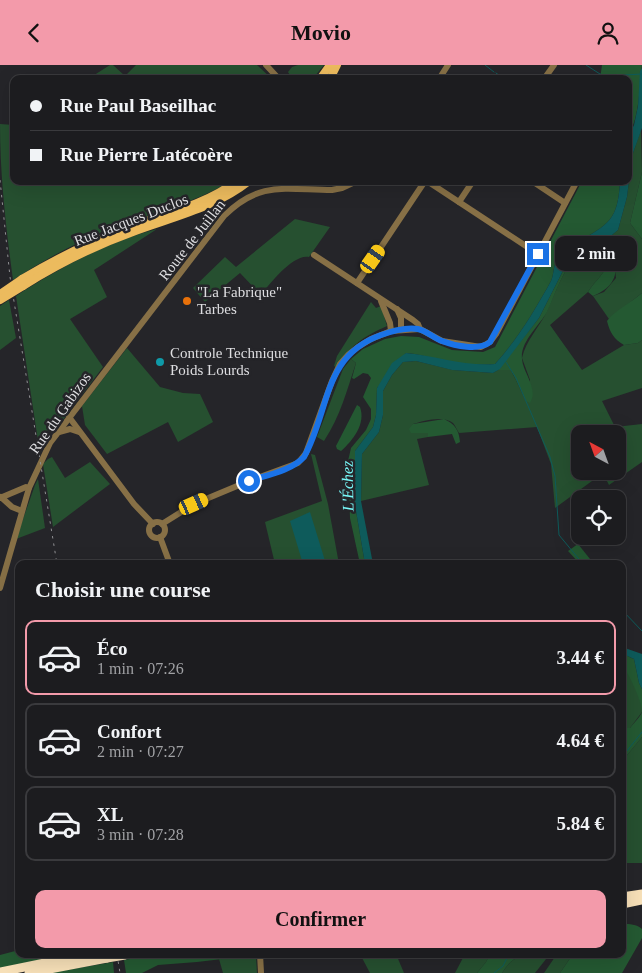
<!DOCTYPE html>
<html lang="fr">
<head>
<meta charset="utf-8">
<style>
	:root { --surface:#1c1c1f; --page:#252528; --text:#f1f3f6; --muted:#a0a1a4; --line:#3a3a3d; --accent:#f39aaa }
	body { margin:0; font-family:Georgia,serif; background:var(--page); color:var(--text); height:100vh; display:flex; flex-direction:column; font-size:19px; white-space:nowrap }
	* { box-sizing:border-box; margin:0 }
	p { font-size:16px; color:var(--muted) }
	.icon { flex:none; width:28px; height:28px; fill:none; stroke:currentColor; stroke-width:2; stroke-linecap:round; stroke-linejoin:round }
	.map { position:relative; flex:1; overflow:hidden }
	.side { position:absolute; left:15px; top:495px; width:611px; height:398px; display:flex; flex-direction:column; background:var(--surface); border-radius:10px; box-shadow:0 5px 20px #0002,0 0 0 1px var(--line) }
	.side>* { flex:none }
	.banner { position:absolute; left:10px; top:10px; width:622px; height:110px; border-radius:10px; box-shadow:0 5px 20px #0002,0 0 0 1px var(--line); display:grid; align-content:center; height:110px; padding:0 20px; background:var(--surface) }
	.needle { width:32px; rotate:319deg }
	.controls { position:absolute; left:571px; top:360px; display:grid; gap:10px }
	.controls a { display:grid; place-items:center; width:55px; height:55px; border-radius:10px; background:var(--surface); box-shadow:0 5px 20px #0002,0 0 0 1px var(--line); font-size:25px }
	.end { position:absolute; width:22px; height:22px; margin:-11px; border:6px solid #1a73e8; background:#fff; box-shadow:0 0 0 2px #fff }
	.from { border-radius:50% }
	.bubble { position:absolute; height:35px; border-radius:10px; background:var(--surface); box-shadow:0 5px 20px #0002,0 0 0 1px var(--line); font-size:16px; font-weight:700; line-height:35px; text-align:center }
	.car { position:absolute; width:15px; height:30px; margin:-15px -8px; border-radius:6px; box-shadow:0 0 4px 1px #0007; background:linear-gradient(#f5c518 24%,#345 0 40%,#f5c518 0 76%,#345 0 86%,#f5c518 0) }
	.banner b { display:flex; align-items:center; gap:18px; height:48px; font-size:19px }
	.banner b+b { border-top:1px solid var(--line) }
	.banner i { width:12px; height:12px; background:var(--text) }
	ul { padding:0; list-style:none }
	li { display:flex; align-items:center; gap:15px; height:75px; margin:0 10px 8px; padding:0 10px; border:2px solid var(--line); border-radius:10px }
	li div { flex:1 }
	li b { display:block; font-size:19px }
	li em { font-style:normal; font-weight:700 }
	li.on { border-color:var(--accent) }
	li>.icon { width:45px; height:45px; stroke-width:1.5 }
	h2 { padding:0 20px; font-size:22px; line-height:60px }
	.action { display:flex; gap:10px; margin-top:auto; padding:10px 20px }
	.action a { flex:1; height:58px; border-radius:10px; background:var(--accent); color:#111; font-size:20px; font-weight:700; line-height:58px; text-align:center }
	header { display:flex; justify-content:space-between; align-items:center; height:65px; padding:0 20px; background:var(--accent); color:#111; font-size:22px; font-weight:700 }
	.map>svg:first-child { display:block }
</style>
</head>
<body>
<header><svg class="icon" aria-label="back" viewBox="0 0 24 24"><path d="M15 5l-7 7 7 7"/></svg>Movio<svg class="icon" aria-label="person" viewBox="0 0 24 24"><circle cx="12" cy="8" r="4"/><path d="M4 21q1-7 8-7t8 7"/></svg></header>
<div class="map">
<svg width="642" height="908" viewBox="0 0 642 908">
	<rect width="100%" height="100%" fill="#252529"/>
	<g fill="#265030" fill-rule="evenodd">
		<polygon points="110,0 113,0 125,11 136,0 257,0 272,14 88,14"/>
		<polygon points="298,0 324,0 315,11 299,14 291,12 288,7 292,2"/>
		<path d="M0,59L14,60V116H231C194,138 151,149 111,164C76,177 44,195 13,215C6,163 0,111 0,59Z"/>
		<polygon points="641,65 642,107 630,158 642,174 642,228 609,254 593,231 604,227 616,213 615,204 617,198 612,176 614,173 612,170 618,165 627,132 632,91"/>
		<path d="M295,154L330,162L309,192C294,188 269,219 261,230L240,208L205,237L193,223L225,192L236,202Z"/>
		<path d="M157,164L94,205L107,232L70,254L103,302L59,360L52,363L46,370L44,367H41L44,382L40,389L16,231C59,203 107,177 157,164Z"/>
		<path d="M605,180L608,182C614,203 597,212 588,227L550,260L582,305L624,280L638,278L642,275V323L602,336L615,362L642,359V397L609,420L603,408L555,443L551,399L537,362L459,368C457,365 455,360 453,358C444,350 423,356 413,359L411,368H428V372L417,374L429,420L361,436L362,389L379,367L383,350V326L392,310L403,297L416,296L453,305L493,308L498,305H511L526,336L530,315L522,293C526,275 539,263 547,246C554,231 562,207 574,195C582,187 594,184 605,180ZM580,369H618V406H580Z"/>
		<polygon points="9,235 16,273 0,285 0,241"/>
		<path d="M371,237L376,243L381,241L387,261C364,271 350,281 336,302L334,301L337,291Z"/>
		<polygon points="127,283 160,322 183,328 200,329 213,357 178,377 168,357 107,389 85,360 82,341"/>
		<path d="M351,294L356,298C347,325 340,352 324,376L317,372L343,304Z"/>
		<polygon points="311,389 315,390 328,439 339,499 275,499 265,457 322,436"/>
		<polygon points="52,392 65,413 90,397 110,419 53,462 43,399 48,394"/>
		<polygon points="38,414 45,463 16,474 35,420"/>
		<polygon points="624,603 634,616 642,642 642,647 630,663 624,663 623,659 622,605"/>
		<polygon points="642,672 642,798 623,798 623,695"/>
		<polygon points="360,889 396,889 404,908 370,908"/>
		<polygon points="465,889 490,889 486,897 477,908 455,908"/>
		<path d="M533,889H550L535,908H502C512,893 516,892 533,889Z"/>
		<polygon points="557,889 573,889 560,908 544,908"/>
		<polygon points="256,890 257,908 223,908 219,894"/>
	</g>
	<g fill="#245932">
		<path d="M602,0H642C639,23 640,49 629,70V14H600Z"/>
		<polygon points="642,107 642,174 630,158"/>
		<path d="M582,116H620C618,155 609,159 578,177C571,181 562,188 557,195C553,201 554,210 551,216C535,245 517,275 495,299C477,300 458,300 440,295C428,292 418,289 406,288L377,323L376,350L373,362L355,386V440L365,499H360L350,453L348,396L351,383L366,365L371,354V344L363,332L371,313L368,309L363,308L354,314L352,313L356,298L351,294L363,284L385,274L401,271L419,272L452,285L483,287L495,282Z"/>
		<path d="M612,170L615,173L612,176C617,201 622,219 593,231L588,227C597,212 614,203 608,182L604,180C594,184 582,187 574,195C562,207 554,232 547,247C539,261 520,277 522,294C523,308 539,324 530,338L526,336L511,305H498L539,253L570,192L595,175Z"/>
		<path d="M642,228V275L638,278L624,280C614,274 610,268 607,256C615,245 631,238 642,228Z"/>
		<path d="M357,340L360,342C366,359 353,375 341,386L337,384L336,381Z"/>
		<path d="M444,354C455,359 459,365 460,377L456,379L452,369L428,372V368H411L409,364L413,359Z"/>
		<polygon points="578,479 594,499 580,499 568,486"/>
		<path d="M623,589L634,594L639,618L642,624V672L623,695L622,659L624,663H630C634,658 640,652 642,647C642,637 630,611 624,603L623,605Z"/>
		<path d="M623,859C630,859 636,859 642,864V873L622,908H560L573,889H622Z"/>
		<polygon points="19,885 19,889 68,889 0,903 0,890"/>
		<polygon points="158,889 255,889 256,890 197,897 158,900 142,908 126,908 124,895"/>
		<path d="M490,889H533C516,892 512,893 502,908H477L486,897Z"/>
		<polygon points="113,897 114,908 49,908"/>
	</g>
	<g fill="#0e5b5b">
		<path d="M642,3V63L632,91L627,132L618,165L612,170L595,175L570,192L539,253L500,304L493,308L452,305L416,296L403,297L392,310L383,326V350L379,367L362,389L361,436L373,499H365L355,440V386L373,362L376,350L377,323L392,298L406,288C438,291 461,301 495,299C517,275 535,245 551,216C554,210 553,201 557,195C562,188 571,181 578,177C609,159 618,155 620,116H629V70L634,60L638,41L640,6Z"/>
		<polygon points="310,447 326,499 303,499 290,456"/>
		<polygon points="622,582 642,589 642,624 639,618 634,594 623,589"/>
	</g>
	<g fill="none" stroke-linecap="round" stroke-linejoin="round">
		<g stroke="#0e5b5b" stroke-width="1">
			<polyline points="485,0 494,7"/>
			<polyline points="586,0 600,9 607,11 642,9"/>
			<polyline points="496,8 504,14"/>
			<polyline points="506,297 516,313 550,392 555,411 559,470 583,499"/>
			<polyline points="622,545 642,566"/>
			<polyline points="622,692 642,667"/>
			<polyline points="494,908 503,901 509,889"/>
		</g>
		<g stroke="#877046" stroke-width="6">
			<polyline points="266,0 279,14"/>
			<polyline points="439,14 448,0"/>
			<polyline points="544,14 554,0"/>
			<polyline points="427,116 538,189"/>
			<polyline points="532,116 565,138"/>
			<polyline points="459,137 473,116"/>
			<polyline points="314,190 413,255 418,259 420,264 442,276 481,282 490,277 496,269 577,116"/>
			<polyline points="357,218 425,116"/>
			<polyline points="381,236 390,258 391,266"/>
			<polyline points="397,244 401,253 401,264"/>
			<polyline points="69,352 134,439 153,459"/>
			<polyline points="59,367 70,364 79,367"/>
			<polyline points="1,432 12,442 22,446"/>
			<polyline points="0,433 26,422 29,423"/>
			<circle cx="157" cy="465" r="8"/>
			<polyline points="162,459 194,439 249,416 298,398 306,388 332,316 340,299 349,289 358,282 371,274 391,266 420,264"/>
			<polyline points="160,472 170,499"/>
			<path d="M0,523L29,423L50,378L224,151C260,115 286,125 332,125L342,123L357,116"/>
			<polyline points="260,889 261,908"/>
		</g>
		<g stroke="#ecbb5e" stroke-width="8">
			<polyline points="320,14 330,0"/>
			<polyline points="330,14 337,0"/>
			<path d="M22,214C57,193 94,175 132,161C168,148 206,139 237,116"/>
			<path d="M23,221C58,199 94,181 133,167C173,152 215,143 249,116"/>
		</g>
		<g stroke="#f7e0b8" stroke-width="9">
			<polyline points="622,832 642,829"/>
			<polyline points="622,839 642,835"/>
			<polyline points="0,907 89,889"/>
			<polyline points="29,908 107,893"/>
		</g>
		<g stroke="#909093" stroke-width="1" stroke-dasharray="2.5 5" stroke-linecap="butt">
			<polyline points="0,115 10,212 57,499"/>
			<polyline points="117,889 120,908"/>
		</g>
		<g stroke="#ecbb5e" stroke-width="8">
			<polyline points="0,229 22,214"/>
			<polyline points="0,235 23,221"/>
		</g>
		<polyline stroke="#f7e0b8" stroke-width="9" points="107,893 125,890"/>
	</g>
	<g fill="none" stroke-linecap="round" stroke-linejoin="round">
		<path stroke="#1a73e8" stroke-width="6" d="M249,416C267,410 291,406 304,392C330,346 322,291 381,270C392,266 406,262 418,264C427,266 434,273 442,276C455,281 479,286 490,277L538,189"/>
	</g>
	<circle fill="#e8710a" stroke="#252529" stroke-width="2" cx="187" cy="236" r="5"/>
	<circle fill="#0f9aa8" stroke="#252529" stroke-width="2" cx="160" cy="297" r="5"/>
	<g text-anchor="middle" stroke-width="5" stroke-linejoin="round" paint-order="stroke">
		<g font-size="15" fill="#dedee1" stroke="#252529">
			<text transform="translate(131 155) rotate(-21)" y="5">Rue Jacques Duclos</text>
			<text transform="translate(192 175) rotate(-52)" y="5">Route de Juillan</text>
			<text transform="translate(60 348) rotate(-55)" y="5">Rue du Gabizos</text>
		</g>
		<g font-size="15" fill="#dedee1" stroke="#252529" text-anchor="start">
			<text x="197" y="232">"La Fabrique"<tspan x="197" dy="17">Tarbes</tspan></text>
			<text x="170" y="293">Controle Technique<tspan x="170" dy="17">Poids Lourds</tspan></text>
		</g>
		<g font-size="16" font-style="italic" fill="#79fcfc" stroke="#252529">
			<text transform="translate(347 421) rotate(-91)" y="6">L'Échez</text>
		</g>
	</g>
</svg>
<div class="controls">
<a><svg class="needle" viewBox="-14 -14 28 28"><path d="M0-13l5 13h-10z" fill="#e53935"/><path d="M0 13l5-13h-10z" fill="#a0a1a4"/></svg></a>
<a><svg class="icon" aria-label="locate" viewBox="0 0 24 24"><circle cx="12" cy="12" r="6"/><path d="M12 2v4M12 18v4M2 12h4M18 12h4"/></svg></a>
</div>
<i class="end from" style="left:249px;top:416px"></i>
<i class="end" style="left:538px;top:189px"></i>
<div class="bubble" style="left:555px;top:171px;width:82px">2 min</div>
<i class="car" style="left:373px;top:194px;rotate:35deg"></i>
<i class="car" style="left:194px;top:439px;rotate:66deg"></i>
<div class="banner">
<b><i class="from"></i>Rue Paul Baseilhac</b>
<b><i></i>Rue Pierre Latécoère</b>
</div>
<section class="side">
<h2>Choisir une course</h2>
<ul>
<li class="on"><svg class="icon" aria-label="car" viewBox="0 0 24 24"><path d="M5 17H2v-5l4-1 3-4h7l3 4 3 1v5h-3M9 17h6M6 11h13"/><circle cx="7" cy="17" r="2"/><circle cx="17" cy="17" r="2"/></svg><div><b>Éco</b><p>1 min · 07:26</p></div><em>3.44 €</em></li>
<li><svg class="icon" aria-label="car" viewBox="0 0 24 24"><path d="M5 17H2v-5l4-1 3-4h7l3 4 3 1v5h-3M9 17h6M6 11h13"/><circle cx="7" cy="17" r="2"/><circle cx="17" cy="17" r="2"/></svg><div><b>Confort</b><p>2 min · 07:27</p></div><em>4.64 €</em></li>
<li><svg class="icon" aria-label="car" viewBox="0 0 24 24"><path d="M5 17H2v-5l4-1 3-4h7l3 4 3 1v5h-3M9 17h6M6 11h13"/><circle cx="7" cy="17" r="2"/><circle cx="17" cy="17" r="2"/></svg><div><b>XL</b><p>3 min · 07:28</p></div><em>5.84 €</em></li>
</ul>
<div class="action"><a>Confirmer</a></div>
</section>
</div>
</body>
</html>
